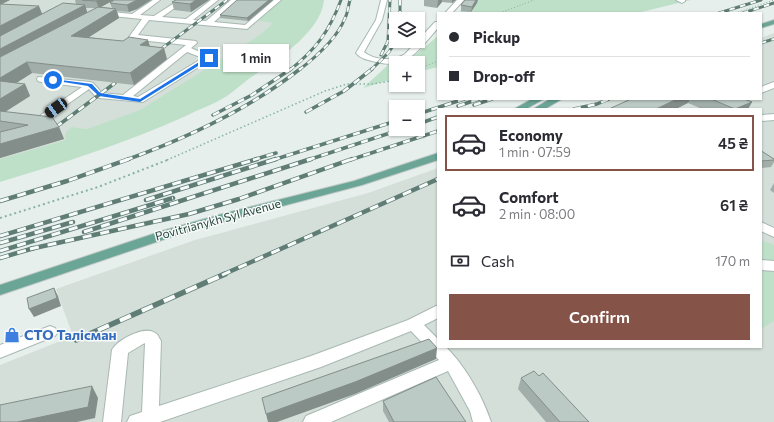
<!DOCTYPE html>
<html lang="en">
<head>
<meta charset="utf-8">
<style>
	:root { --surface:#fff; --page:#f7f7f7; --text:#2b2b33; --muted:#7c7c81; --line:#e1e1e2; --accent:#855347 }
	body { margin:0; font-family:Commissioner,sans-serif; background:var(--page); color:var(--text); height:100vh; display:flex; flex-direction:column; font-size:15px; white-space:nowrap }
	* { box-sizing:border-box; margin:0 }
	p { font-size:13px; color:var(--muted) }
	.icon { flex:none; width:22px; height:22px; fill:none; stroke:currentColor; stroke-width:2; stroke-linecap:round; stroke-linejoin:round }
	.map { position:relative; flex:1; overflow:hidden }
	.sheet { position:absolute; left:437px; top:108px; width:325px; height:240px; display:flex; flex-direction:column; background:var(--surface); border-radius:0px; box-shadow:0 1px 3px #0004 }
	.sheet>* { flex:none }
	.hud { position:absolute; left:437px; top:12px; width:325px; height:88px; border-radius:0px; box-shadow:0 1px 3px #0004; display:grid; align-content:center; height:88px; padding:0 12px; background:var(--surface) }
	.tools { position:absolute; left:389px; top:12px; display:grid; gap:8px }
	.tools a { display:grid; place-items:center; width:36px; height:36px; border-radius:0px; background:var(--surface); box-shadow:0 1px 3px #0004; font-size:20px }
	.end { position:absolute; width:18px; height:18px; margin:-9px; border:5px solid #1a73e8; background:#fff; box-shadow:0 0 0 2px #fff }
	.from { border-radius:50% }
	.bubble { position:absolute; height:28px; border-radius:0px; background:var(--surface); box-shadow:0 1px 3px #0004; font-size:13px; font-weight:600; line-height:28px; text-align:center }
	.car { position:absolute; width:12px; height:24px; margin:-12px -6px; border-radius:5px; box-shadow:0 0 3px 1px #0007; background:linear-gradient(#222 24%,#8ab4d8 0 40%,#222 0 76%,#8ab4d8 0 86%,#222 0) }
	.hud b { display:flex; align-items:center; gap:14px; height:38px; font-size:15px }
	.hud b+b { border-top:1px solid var(--line) }
	.hud i { width:10px; height:10px; background:var(--text) }
	ul { padding:7px 0 0; list-style:none }
	li { display:flex; align-items:center; gap:12px; height:56px; margin:0 8px 6px; padding:0 4px; border:2px solid transparent; border-radius:0px }
	li div { flex:1 }
	li b { display:block; font-size:15px }
	li em { font-style:normal; font-weight:600 }
	li.selected { border-color:var(--accent) }
	li>.icon { width:36px; height:36px; stroke-width:1.5 }
	.pay { display:flex; align-items:center; gap:10px; height:44px; padding:0 12px; font-size:15px }
	.pay p { margin-inline-start:auto }
	.action { display:flex; gap:8px; margin-top:auto; padding:8px 12px }
	.action a { flex:1; height:46px; border-radius:0px; background:var(--accent); color:#fff; font-size:16px; font-weight:600; line-height:46px; text-align:center }
	.map>svg:first-child { display:block }
</style>
</head>
<body>
<div class="map">
<svg width="774" height="422" viewBox="0 0 774 422">
	<rect width="100%" height="100%" fill="#e6efeb"/>
	<g fill="#d4dfda">
		<polygon points="0,0 324,0 186,104 0,168"/>
		<polygon points="774,33 774,422 0,422 0,365 73,336 56,289 195,240 368,193 438,168 438,347 761,347 761,109 578,109 604,99 761,99 761,38"/>
	</g>
	<g fill="#bfe0c8">
		<path d="M280,0H324C321,31 280,58 256,74C246,80 237,89 227,96C215,104 199,109 186,116C126,143 63,163 0,182V159L66,140L65,134L71,127L87,129L140,110L260,35L273,23L255,20Z"/>
		<polygon points="463,0 691,0 637,13 460,13"/>
		<polygon points="438,36 438,67 418,72 418,63 396,63 396,78 363,88 388,65 416,54"/>
		<polygon points="761,240 774,245 774,262 761,259"/>
		<polygon points="761,270 774,272 774,321 761,329"/>
	</g>
	<g fill="none" stroke-linecap="round" stroke-linejoin="round">
		<defs>
			<g id="minor">
				<path d="M153,0H160L140,15L154,16L179,0H186L162,17L186,19L211,0H218L193,20L206,21L231,0H238L214,22L245,25L274,0H281L247,29L149,20L138,35L196,41L197,43L191,48L213,58L143,102L99,98L96,97L89,89L48,118H42L40,116L42,114L82,87L41,82L38,81L37,79L38,77L90,82L93,83L102,93L123,95L186,45L130,39L129,37L142,19L102,15L99,13L102,11L132,14ZM187,52L203,58L138,97L133,96Z"/>
				<path d="M381,0H387L382,20L364,52C375,61 394,61 405,54L435,22H438V28C419,49 408,70 376,62C368,60 361,59 356,53L376,20Z"/>
				<polygon points="457,0 464,0 452,13 445,13"/>
				<polygon points="676,0 685,0 685,1 682,3"/>
				<polygon points="774,82 774,88 761,93 761,87"/>
				<polygon points="774,114 774,120 761,121 761,115"/>
				<polygon points="761,222 774,228 774,237 761,231"/>
				<polygon points="761,260 774,261 774,271 761,270"/>
				<path d="M438,305V318L424,325L438,339V347H446C465,366 483,397 491,422H473L470,411L448,371L331,422H303L306,416L439,360L411,331L321,367L160,422H127L130,416L142,412L145,343L143,344L128,353L121,422H103L112,350C117,340 145,325 155,333C158,334 159,338 161,341L159,406L311,356L408,320Z"/>
				<polygon points="50,326 55,328 58,332 55,336 0,358 0,345"/>
			</g>
			<g id="major">
				<polygon points="774,20 774,24 761,28 761,24"/>
				<polygon points="532,99 544,99 526,109 514,109"/>
				<polygon points="550,99 562,99 545,109 533,109"/>
				<polygon points="438,153 438,160 362,185 252,214 171,237 0,295 0,285 162,231 222,214 354,181"/>
			</g>
		</defs>
		<use href="#minor" stroke="#a8b8b2" stroke-width="2"/>
		<use href="#major" stroke="#c2cac8" stroke-width="2"/>
		<g stroke="#86b3a5" stroke-width="1" stroke-dasharray="1 2" stroke-linecap="butt">
			<polyline points="500,13 534,0"/>
			<polyline points="735,13 774,0"/>
			<polyline points="418,69 438,61"/>
		</g>
		<polyline stroke="#86b3a5" stroke-width="1.5" stroke-dasharray="1.5 2.5" stroke-linecap="butt" points="167,160 325,91 347,84 373,84 396,80"/>
		<polyline stroke="#86b3a5" stroke-width="2" stroke-dasharray="2 3" stroke-linecap="butt" points="0,218 98,187 170,159"/>
		<use href="#minor" fill="#fff" fill-rule="evenodd"/>
		<use href="#major" fill="#6aa596" fill-rule="evenodd"/>
		<defs>
			<g id="rail-far3">
				<polyline points="400,0 400,19"/>
				<polyline points="719,13 761,0"/>
				<polyline points="743,13 774,3"/>
				<polyline points="761,43 774,39"/>
				<polyline points="153,55 227,0"/>
				<polyline points="381,55 388,41 390,0"/>
				<path d="M290,70C316,49 329,32 341,0"/>
				<path d="M299,70C316,57 337,39 345,18C348,13 348,6 350,0"/>
				<polyline points="371,70 389,52 396,41"/>
			</g>
			<g id="rail-far2">
				<polyline points="474,105 492,99"/>
				<polyline points="458,106 479,99"/>
				<polyline points="574,109 597,104 609,99"/>
				<polyline points="306,112 344,91 372,69"/>
				<polyline points="418,114 464,99"/>
				<polyline points="213,115 252,95 291,69"/>
				<polyline points="418,124 438,117"/>
				<polyline points="56,127 115,83"/>
				<path d="M126,160C187,138 249,109 300,69"/>
				<polyline points="253,160 276,153"/>
				<polyline points="273,160 396,121"/>
				<polyline points="308,160 402,129"/>
				<polyline points="350,160 438,131"/>
			</g>
			<g id="rail-far1">
				<polyline points="146,200 276,159"/>
				<polyline points="0,201 67,181 129,159"/>
				<polyline points="84,232 311,159"/>
				<polyline points="0,236 257,159"/>
				<polyline points="0,243 73,222"/>
				<polyline points="30,249 189,214 239,199 352,159"/>
				<polyline points="0,251 173,198"/>
				<polyline points="0,258 34,248"/>
				<polyline points="222,275 438,179"/>
			</g>
			<polyline id="rail" points="76,340 225,274"/>
		</defs>
		<use href="#rail-far3" stroke="#5f7d75" stroke-width="3"/>
		<use href="#rail-far2" stroke="#5f7d75" stroke-width="3.5"/>
		<use href="#rail-far1" stroke="#5f7d75" stroke-width="4.5"/>
		<use href="#rail" stroke="#5f7d75" stroke-width="5.5"/>
		<use href="#rail-far3" stroke="#f7fbf9" stroke-width="2" stroke-dasharray="5.5" stroke-linecap="butt"/>
		<use href="#rail-far2" stroke="#f7fbf9" stroke-width="2.5" stroke-dasharray="7" stroke-linecap="butt"/>
		<use href="#rail-far1" stroke="#f7fbf9" stroke-width="3" stroke-dasharray="9" stroke-linecap="butt"/>
		<use href="#rail" stroke="#f7fbf9" stroke-width="4" stroke-dasharray="12" stroke-linecap="butt"/>
	</g>
	<g fill="#a1aea9" fill-rule="evenodd">
		<path d="M0,0H10L1,4L42,14L76,4L75,0H114L101,7L112,8L110,3L114,0H151L137,9L129,12L117,11L119,18L89,37L150,46L167,59L134,85L32,73L16,83L25,84L30,96L5,112L59,127L64,139L0,158ZM86,8H96L87,13Z"/>
		<polygon points="176,0 209,0 191,12 174,10 172,2"/>
		<polygon points="273,0 248,21 220,18 220,15"/>
		<polygon points="424,0 456,0 452,3 442,2 437,8 424,6"/>
		<polygon points="477,3 471,12 461,11 461,5"/>
		<polygon points="631,99 711,99 752,102 748,109 702,109 688,103"/>
		<polygon points="761,151 774,159 774,162 771,167 761,168"/>
		<polygon points="774,183 774,193 770,190"/>
		<polygon points="539,376 589,422 546,422 518,389 521,378"/>
		<polygon points="383,401 466,422 389,422 383,411"/>
	</g>
	<g fill="#838d89">
		<polygon points="0,0 10,0 0,5"/>
		<polygon points="98,0 114,0 99,8 96,1"/>
		<polygon points="137,0 151,0 137,9 129,12 127,5"/>
		<polygon points="196,0 209,0 191,12 190,4"/>
		<polygon points="269,0 273,0 248,21 247,18"/>
		<polygon points="438,0 442,0 442,2 437,8 438,1"/>
		<polygon points="452,0 456,0 452,3"/>
		<polygon points="476,0 478,0 477,3 471,12 472,7"/>
		<polygon points="85,5 88,15 0,62 0,49"/>
		<polygon points="39,6 43,16 0,38 0,26"/>
		<polygon points="116,9 119,18 75,46 71,36"/>
		<polygon points="148,40 151,50 140,45"/>
		<polygon points="164,48 167,59 134,85 130,73"/>
		<polygon points="27,62 32,73 2,92 0,88 0,78"/>
		<polygon points="25,84 30,96 0,115 0,99"/>
		<polygon points="677,99 690,99 688,103 676,109 656,109"/>
		<polygon points="752,102 748,109 734,109 735,109"/>
		<polygon points="59,127 64,139 0,158 0,144"/>
		<polygon points="54,288 58,296 61,306 34,317 29,309"/>
		<polygon points="437,348 436,359 355,394 277,422 268,422 266,414"/>
		<polygon points="92,386 98,398 95,418 77,422 17,422"/>
	</g>
	<g fill="#bbcac4" stroke="#838d89">
		<polygon points="82,0 98,0 96,1"/>
		<polygon points="114,0 137,0 127,5 110,3"/>
		<polygon points="176,0 196,0 190,4 172,2"/>
		<polygon points="237,0 269,0 247,18 220,15"/>
		<polygon points="465,0 476,0 472,7 461,5"/>
		<polygon points="63,3 85,5 0,49 0,36"/>
		<polygon points="0,4 39,6 0,26"/>
		<polygon points="98,7 116,9 71,36 123,41 129,37 148,40 140,45 164,48 130,73 27,62 0,78 0,57"/>
		<polygon points="0,81 25,84 0,99"/>
		<polygon points="631,99 677,99 656,109 609,109"/>
		<polygon points="711,99 744,99 752,102 735,109"/>
		<polygon points="0,111 52,117 59,127 0,144 0,132 28,125 0,121"/>
		<polygon points="761,151 763,152 774,159 774,160 761,161"/>
		<polygon points="54,288 57,298 29,309 27,298"/>
		<polygon points="429,339 437,348 355,382 266,414 262,398"/>
		<polygon points="534,371 539,376 543,373 589,422 560,422 521,378"/>
		<polygon points="436,377 466,422 394,422 383,401"/>
		<polygon points="92,386 88,407 17,422 0,422 0,405"/>
	</g>
	<polygon fill="#1a73e8" points="207,57 211,58 140,102 99,96 88,86 51,80 53,79 92,84 100,93 140,99"/>
	<defs>
		<symbol id="shop-bare" viewBox="-9 -9 18 18"><path d="M-5-2.5h2.3a2.7 3.5 0 0 1 5.4 0H5L5.5 6h-11ZM-1.5-2.5h3a1.5 2.3 0 0 0-3 0Z" fill="#3f7fe0" stroke="#f7fbf9" stroke-width="2.5" paint-order="stroke"/></symbol>
	</defs>
	<g fill-rule="evenodd">
		<use href="#shop-bare" x="1" y="324" width="22" height="22"/>
	</g>
	<g text-anchor="middle" stroke-width="3" stroke-linejoin="round" paint-order="stroke">
		<g font-size="12" fill="#24423a" stroke="#f7fbf9">
			<text transform="translate(218 220) rotate(-15)" y="4">Povitrianykh Syl Avenue</text>
		</g>
		<g font-size="14" font-weight="bold" fill="#366cbe" stroke="#f7fbf9" text-anchor="start">
			<text x="24" y="340">СТО Талісман</text>
		</g>
	</g>
</svg>
<div class="tools">
<a><svg class="icon" aria-label="layers" viewBox="0 0 24 24"><path d="M12 4l9 5-9 5-9-5zM3 14l9 5 9-5"/></svg></a>
<a>+</a>
<a>−</a>
</div>
<i class="end from" style="left:53px;top:80px"></i>
<i class="end" style="left:209px;top:58px"></i>
<div class="bubble" style="left:223px;top:44px;width:66px">1 min</div>
<i class="car" style="left:56px;top:108px;rotate:235deg"></i>
<div class="hud">
<b><i class="from"></i>Pickup</b>
<b><i></i>Drop-off</b>
</div>
<section class="sheet">
<ul>
<li class="selected"><svg class="icon" aria-label="car" viewBox="0 0 24 24"><path d="M5 17H2v-5l4-1 3-4h7l3 4 3 1v5h-3M9 17h6M6 11h13"/><circle cx="7" cy="17" r="2"/><circle cx="17" cy="17" r="2"/></svg><div><b>Economy</b><p>1 min · 07:59</p></div><em>45 ₴</em></li>
<li><svg class="icon" aria-label="car" viewBox="0 0 24 24"><path d="M5 17H2v-5l4-1 3-4h7l3 4 3 1v5h-3M9 17h6M6 11h13"/><circle cx="7" cy="17" r="2"/><circle cx="17" cy="17" r="2"/></svg><div><b>Comfort</b><p>2 min · 08:00</p></div><em>61 ₴</em></li>
</ul>
<div class="pay"><svg class="icon" aria-label="cash" viewBox="0 0 24 24"><path d="M3 7h18v10H3z"/><circle cx="12" cy="12" r="2"/></svg>Cash<p>170 m</p></div>
<div class="action"><a>Confirm</a></div>
</section>
</div>
</body>
</html>
